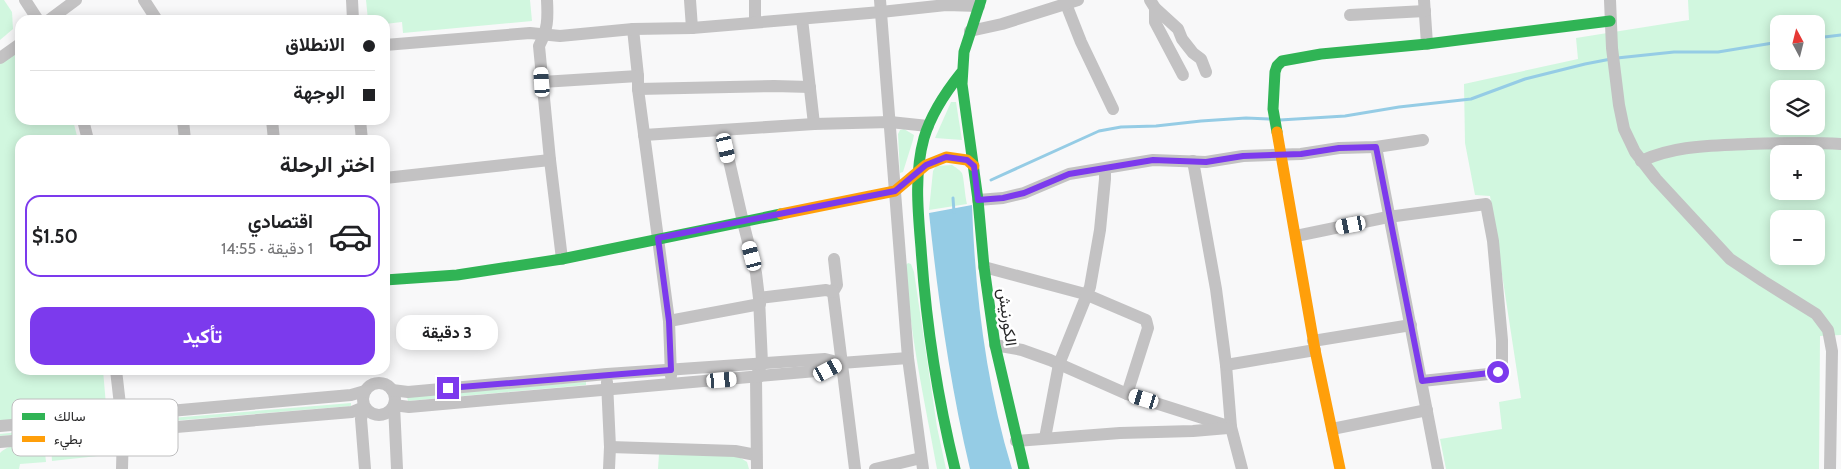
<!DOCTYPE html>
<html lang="ar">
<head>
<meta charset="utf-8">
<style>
	:root { --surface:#fff; --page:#f2f2f2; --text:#202124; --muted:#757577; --line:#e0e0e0; --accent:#7c3aed }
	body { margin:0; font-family:Cabin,Vazirmatn,sans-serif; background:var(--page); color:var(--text); direction:rtl; height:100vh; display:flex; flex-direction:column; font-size:19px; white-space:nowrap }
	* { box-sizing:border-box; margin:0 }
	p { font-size:16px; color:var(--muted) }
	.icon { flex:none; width:28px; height:28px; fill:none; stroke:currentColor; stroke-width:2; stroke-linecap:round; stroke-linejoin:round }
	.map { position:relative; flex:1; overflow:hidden; direction:ltr }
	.panel { position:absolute; left:15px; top:135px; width:375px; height:240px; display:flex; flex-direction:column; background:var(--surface); border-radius:15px; box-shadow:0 2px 12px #0003; direction:rtl }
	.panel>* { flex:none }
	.guide { position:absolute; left:15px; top:15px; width:375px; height:110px; border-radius:15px; box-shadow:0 2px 12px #0003; direction:rtl; display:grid; align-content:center; height:110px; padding:0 15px; background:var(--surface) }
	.needle { width:32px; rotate:353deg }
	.buttons { position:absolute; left:1770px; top:15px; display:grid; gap:10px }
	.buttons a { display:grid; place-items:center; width:55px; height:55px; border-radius:10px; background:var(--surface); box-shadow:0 2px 12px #0003; font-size:25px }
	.end { position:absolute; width:22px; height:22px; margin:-11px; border:6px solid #7c3aed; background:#fff; box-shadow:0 0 0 2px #fff }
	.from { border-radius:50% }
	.bubble { position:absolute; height:35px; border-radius:15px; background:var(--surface); box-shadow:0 2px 12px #0003; font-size:16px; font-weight:700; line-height:35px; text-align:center; direction:rtl }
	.car { position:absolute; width:15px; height:30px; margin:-15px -8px; border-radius:6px; box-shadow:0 0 4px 1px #0007; background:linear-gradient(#fff 24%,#345 0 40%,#fff 0 76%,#345 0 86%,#fff 0) }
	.guide b { display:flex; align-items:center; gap:18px; height:48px; font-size:19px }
	.guide b+b { border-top:1px solid var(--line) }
	.guide i { width:12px; height:12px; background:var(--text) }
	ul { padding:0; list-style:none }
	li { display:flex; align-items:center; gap:15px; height:82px; margin:0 10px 8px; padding:0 5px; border:2px solid transparent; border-radius:15px }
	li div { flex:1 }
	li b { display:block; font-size:19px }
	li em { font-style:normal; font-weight:700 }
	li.active { border-color:var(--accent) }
	li>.icon { width:45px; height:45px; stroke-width:1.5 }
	h2 { padding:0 15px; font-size:22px; line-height:60px }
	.action { display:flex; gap:10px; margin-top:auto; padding:10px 15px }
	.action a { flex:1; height:58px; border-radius:15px; background:var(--accent); color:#fff; font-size:20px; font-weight:700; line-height:58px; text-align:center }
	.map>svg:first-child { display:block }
</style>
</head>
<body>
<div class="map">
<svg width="1841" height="469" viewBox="0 0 1841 469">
	<rect width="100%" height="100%" fill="#f8f8f9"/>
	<g fill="#d1f7df" fill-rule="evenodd">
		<polygon points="0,0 4,0 12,12 13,29 0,40"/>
		<polygon points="366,0 530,0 532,21 403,33 402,22 385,24 385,20 368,20"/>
		<path d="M1688,0H1841V335L1820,336L1819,469H1446L1440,439L1502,429L1499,402L1521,398L1490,196L1475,195L1465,143L1464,84L1578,59L1576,38L1689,20ZM1779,24H1816V61H1779ZM1779,89H1816V126H1779ZM1779,154H1816V191H1779ZM1779,219H1816V256H1779Z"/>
		<polygon points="20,50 20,120 73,120 78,140 20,140 20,370 103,370 106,405 100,413 0,424 0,64"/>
		<polygon points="951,102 956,102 962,140 935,138"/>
		<polygon points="904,129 914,135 913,140 903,172 900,173 898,134 900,130"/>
		<path d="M952,165C955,167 960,170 962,173C964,178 965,197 967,204L929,210L933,171L936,166Z"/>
		<path d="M908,263L911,264L914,272L937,427L946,469H937C925,402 909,333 906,265Z"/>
		<polygon points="586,382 586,385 408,401 407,397"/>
		<polygon points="351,403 351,406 147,423 147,420"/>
		<polygon points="76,426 76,429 0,436 0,434"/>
		<polygon points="104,439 107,455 52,461 51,443"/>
		<path d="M44,442L46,462L20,464L19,469H0V453C11,442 30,443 44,442Z"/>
		<polygon points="659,454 736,455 747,462 749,469 658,469"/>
	</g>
	<path fill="#95cce5" d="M972,205C975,293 986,384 1012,469H970C950,384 938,299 929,213Z"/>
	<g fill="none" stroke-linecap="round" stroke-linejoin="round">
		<g stroke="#95cce5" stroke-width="3">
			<polyline points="1816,38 1841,35"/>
			<polyline points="1617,58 1674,52 1718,52 1779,42"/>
			<polyline points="1280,120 1345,116 1399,107 1471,99 1525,79 1585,64 1611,59"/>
			<polyline points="991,180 1099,131 1121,127 1156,126 1201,121 1246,118 1269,119"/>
			<polyline points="953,198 954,212"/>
		</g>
		<g stroke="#c3c2c3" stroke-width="12">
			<polyline points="25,0 38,20"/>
			<polyline points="144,0 157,20"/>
			<polyline points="352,0 353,20"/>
			<path d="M547,0C548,19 548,29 539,46L550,160L562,259"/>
			<polyline points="690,0 692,28"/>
			<polyline points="755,0 755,22"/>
			<polyline points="880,0 908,358 923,469"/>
			<polyline points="1150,0 1155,8 1178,29 1182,39 1193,53 1201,59 1206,72"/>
			<polyline points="1424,0 1427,44"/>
			<polyline points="1610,0 1612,48 1619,105 1624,129 1635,152 1656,179 1730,259 1763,281 1816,314 1828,330 1832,351 1830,469"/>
			<polyline points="1066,4 1081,42 1113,109"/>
			<polyline points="1155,8 1155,22 1183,75"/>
			<polyline points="1350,15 1425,11"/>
			<polyline points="802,19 814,124"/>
			<polyline points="49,20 76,0"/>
			<polyline points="633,29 638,76 638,89 669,321 671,376"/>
			<polyline points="970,31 1002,24 1078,0"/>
			<polyline points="385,45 530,33 560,36 633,29 692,28 881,12 946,5 979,6"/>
			<polyline points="0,58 20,44"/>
			<polyline points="542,82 638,76"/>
			<polyline points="638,89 774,86 810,87"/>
			<polyline points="83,120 88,140"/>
			<polyline points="183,120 185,140"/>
			<polyline points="272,120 274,140"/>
			<polyline points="360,120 362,140"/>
			<polyline points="722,130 743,222 756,273 759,298 762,363 756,377 757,469"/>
			<polyline points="644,135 814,124 890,122 928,126"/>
			<polyline points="1376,147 1438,469"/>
			<polyline points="1193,161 1216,289 1226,365 1231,427 1242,469"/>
			<path d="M1641,161C1676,145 1710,146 1748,144C1779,143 1810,142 1841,144"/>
			<polyline points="385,178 550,160"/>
			<polyline points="978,200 1003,198 1024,193 1069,174 1153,160 1206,162 1243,156 1301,154 1339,148 1376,147 1423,140"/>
			<polyline points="1296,236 1388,217 1486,204 1493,241 1502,340 1502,370 1498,373 1422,381"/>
			<polyline points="834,259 837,285 833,292 855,469"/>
			<polyline points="984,267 1085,294 1146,320 1148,328 1127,394"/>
			<polyline points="759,298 826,290 833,292"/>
			<polyline points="669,321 760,304"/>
			<polyline points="1313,341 1411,325"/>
			<polyline points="995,345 1022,350 1050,360 1127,394 1231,427"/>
			<polyline points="1226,365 1315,350"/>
			<polyline points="116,370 123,431 122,469"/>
			<polyline points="607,382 610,447 609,469"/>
			<circle cx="379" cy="399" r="16"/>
			<polyline points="392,390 408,392 607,374 825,359 841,363 908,358"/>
			<polyline points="0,426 351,395 365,391"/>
			<polyline points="1332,429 1427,410"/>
			<polyline points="1045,438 1059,364 1090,287 1100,230 1105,179 1105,169"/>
			<polyline points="1016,441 1120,433 1193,431 1228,428"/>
			<polyline points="0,442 352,412 364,407 361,419 365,469"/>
			<polyline points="610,447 735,451 756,455"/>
			<polyline points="397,469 394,405 409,407 828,370 841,363"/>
			<polyline points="875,469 921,458"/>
		</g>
		<g stroke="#30b455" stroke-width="11">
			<polyline points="981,0 964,52 962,84 978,200 984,267 995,345 1024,469"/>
			<polyline points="1277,132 1273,109 1275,72 1277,66 1282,61 1321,54 1427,44 1610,21"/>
			<polyline points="385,280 457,275 562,259 781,214"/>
			<path d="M955,469C937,396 926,323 921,248C918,212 914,174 924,138C931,114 945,93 961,73"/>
		</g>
		<g stroke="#ff9f0a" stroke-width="11">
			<polyline points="1277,132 1315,350 1340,469"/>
			<polyline points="781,214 895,191 926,165 946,157 967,160 974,166"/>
		</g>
	</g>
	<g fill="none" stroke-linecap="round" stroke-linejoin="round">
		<polyline stroke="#7c3aed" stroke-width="6" points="448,388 671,370 669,321 658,238 895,191 926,165 946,157 967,160 974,166 978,200 1003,198 1024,193 1069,174 1153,160 1206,162 1243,156 1301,154 1339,148 1376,147 1422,381 1498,372"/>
	</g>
	<g text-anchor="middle" stroke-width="5" stroke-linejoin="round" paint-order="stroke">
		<g font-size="16" fill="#282829" stroke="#fff">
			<text transform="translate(1008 317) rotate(82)" y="6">الكورنيش</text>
		</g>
	</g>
	<rect x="12" y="399" width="166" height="57" rx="8" fill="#fff" stroke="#bebebf" stroke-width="1"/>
	<rect x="22" y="413" width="23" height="7" fill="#30b455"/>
	<rect x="22" y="436" width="23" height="6" fill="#ff9f0a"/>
	<g font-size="14" fill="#282829">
		<text x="54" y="421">سالك</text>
		<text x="54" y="444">بطيء</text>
	</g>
</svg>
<div class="buttons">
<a><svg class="needle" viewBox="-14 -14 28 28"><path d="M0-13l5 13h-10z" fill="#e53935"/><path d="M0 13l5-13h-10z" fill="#757577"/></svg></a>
<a><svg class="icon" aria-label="layers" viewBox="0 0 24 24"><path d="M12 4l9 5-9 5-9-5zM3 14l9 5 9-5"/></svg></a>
<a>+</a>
<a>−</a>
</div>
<i class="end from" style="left:1498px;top:372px"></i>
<i class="end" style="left:448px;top:388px"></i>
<div class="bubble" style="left:396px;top:315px;width:102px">3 دقيقة</div>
<i class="car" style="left:542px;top:82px;rotate:356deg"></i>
<i class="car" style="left:726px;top:148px;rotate:167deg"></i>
<i class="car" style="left:1351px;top:225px;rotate:259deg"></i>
<i class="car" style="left:752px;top:256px;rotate:345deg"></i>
<i class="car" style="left:828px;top:370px;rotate:62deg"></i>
<i class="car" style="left:722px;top:380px;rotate:85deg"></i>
<i class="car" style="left:1144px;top:399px;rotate:287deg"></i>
<div class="guide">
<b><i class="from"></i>الانطلاق</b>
<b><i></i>الوجهة</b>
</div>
<section class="panel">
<h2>اختر الرحلة</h2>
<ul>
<li class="active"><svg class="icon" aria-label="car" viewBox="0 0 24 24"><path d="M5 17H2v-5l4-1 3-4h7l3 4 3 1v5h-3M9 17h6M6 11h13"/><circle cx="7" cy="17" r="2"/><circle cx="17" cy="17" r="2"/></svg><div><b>اقتصادي</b><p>1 دقيقة · 14:55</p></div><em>$1.50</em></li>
</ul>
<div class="action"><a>تأكيد</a></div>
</section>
</div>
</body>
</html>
